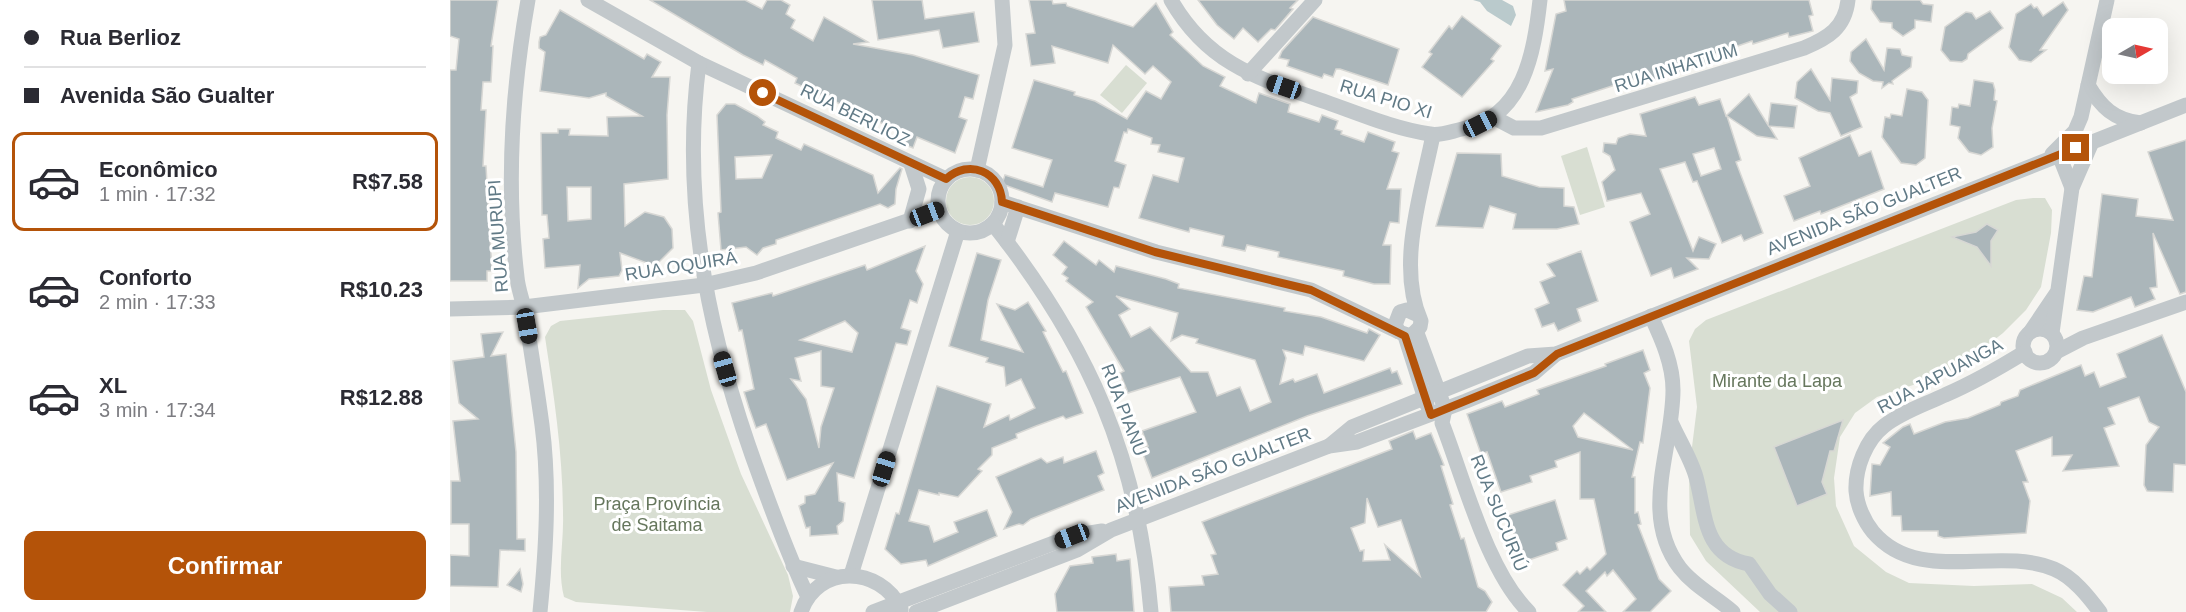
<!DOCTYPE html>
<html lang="pt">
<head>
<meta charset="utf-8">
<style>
	:root { --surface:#fff; --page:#f7f7f7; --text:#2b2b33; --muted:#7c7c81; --line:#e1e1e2; --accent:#b45309 }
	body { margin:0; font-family:Arial,sans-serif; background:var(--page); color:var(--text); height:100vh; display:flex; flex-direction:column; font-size:22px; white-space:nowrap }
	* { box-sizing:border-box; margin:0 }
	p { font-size:20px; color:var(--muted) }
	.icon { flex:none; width:33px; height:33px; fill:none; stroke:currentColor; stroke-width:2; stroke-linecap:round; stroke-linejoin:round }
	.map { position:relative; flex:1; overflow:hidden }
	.sheet { display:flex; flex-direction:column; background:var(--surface); width:450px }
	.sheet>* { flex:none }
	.banner { display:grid; align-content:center; height:132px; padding:0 24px; background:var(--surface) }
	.needle { width:39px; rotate:81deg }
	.tools { position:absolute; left:1652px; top:18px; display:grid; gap:12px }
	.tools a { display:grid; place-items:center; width:66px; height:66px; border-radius:12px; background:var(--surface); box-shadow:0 6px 24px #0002; font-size:30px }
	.end { position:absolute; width:27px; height:27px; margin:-14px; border:8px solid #b45309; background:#fff; box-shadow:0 0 0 3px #fff }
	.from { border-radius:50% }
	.car { position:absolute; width:18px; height:36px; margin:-18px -9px; border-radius:8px; box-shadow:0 0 4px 2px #0007; background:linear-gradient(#222 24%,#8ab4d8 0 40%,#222 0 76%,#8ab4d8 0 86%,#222 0) }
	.banner b { display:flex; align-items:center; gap:21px; height:57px; font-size:22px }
	.banner b+b { border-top:2px solid var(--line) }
	.banner i { width:15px; height:15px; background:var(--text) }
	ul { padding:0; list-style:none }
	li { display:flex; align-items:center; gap:18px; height:99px; margin:0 12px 9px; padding:0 12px; border:3px solid transparent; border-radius:12px }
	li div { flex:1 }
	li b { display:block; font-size:22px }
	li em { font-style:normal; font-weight:600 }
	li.selected { border-color:var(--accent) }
	li>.icon { width:54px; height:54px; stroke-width:1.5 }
	.button { display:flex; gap:12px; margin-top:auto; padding:12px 24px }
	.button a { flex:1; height:69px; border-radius:12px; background:var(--accent); color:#fff; font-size:24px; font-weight:600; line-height:69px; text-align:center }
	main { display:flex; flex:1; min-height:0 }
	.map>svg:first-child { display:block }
</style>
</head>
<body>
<main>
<section class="sheet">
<div class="banner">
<b><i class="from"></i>Rua Berlioz</b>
<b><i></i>Avenida São Gualter</b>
</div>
<ul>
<li class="selected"><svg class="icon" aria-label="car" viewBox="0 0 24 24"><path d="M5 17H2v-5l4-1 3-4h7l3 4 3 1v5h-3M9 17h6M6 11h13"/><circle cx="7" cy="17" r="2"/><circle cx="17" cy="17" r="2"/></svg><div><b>Econômico</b><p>1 min · 17:32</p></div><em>R$7.58</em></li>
<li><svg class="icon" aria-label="car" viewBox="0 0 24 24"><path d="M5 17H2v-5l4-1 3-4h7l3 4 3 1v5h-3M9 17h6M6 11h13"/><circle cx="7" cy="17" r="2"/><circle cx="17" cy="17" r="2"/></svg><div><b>Conforto</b><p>2 min · 17:33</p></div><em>R$10.23</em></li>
<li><svg class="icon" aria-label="car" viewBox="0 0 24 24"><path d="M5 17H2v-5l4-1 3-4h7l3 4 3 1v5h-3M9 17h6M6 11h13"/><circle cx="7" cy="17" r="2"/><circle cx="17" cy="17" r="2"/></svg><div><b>XL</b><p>3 min · 17:34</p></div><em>R$12.88</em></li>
</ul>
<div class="button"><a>Confirmar</a></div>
</section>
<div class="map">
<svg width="1736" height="612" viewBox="0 0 1736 612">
	<rect width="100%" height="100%" fill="#f6f5f1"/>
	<g fill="#d8ded2">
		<polygon points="676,65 697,83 672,113 650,95"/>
		<polygon points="1137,147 1155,207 1130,215 1111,156"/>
		<circle cx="520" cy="201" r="24"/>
		<polygon points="1583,198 1595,198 1602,210 1601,233 1591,287 1576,310 1553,333 1516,362 1490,376 1427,397 1405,413 1390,437 1384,478 1386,506 1404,546 1436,572 1459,583 1524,586 1582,584 1612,598 1627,612 1310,612 1256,561 1240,535 1239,471 1247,407 1239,341 1245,329 1256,320 1566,200"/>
		<path d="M213,310H235L243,321L261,390L291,474L338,575L343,596L340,612H257L126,602L114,597C107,570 114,542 113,515C113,455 104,396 95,337L101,326L110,321Z"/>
	</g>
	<polygon fill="#bacacc" points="1023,0 1052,0 1063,6 1066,15 1061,26 1037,11 1030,2"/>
	<g fill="#abb6ba" stroke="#d7d7d4" stroke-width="1.5" fill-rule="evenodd">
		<polygon points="0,0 48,0 41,46 43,46 41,82 33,82 31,110 36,110 33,166 36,166 42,271 37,271 37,281 0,281 0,70 6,70 9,39 0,36"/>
		<polygon points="200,0 295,0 312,9 317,0 331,0 340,5 336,14 345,20 341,28 363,41 374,17 418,42 403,44 463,55 529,75 523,99 515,97 509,117 517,120 505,153 467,137 463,148 449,142 453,133 345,83 347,78 315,60 313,65 293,55"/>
		<polygon points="422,0 472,0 475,19 524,12 529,42 493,48 489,30 428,40"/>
		<polygon points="579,0 602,0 603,4 616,3 617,6 683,27 706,3 723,32 720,35 753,66 775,77 770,86 806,103 809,93 840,104 838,112 869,122 872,115 888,121 885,129 892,131 891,134 914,142 918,132 945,142 942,151 949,153 937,189 951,189 949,223 940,222 933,245 941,245 940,284 924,284 893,276 894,271 828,257 829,252 797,245 795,251 772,246 774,236 740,228 739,232 689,218 703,175 728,182 734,158 708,152 710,145 701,144 702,138 678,129 677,133 674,132 665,161 676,165 669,188 664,187 658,207 605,193 602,202 552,184 555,175 593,187 602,160 562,148 584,80 625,92 624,95 645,101 677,119 696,91 711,99 721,82 703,66 695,74 663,45 658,63 602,46 605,63 581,66 576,34 585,33"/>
		<polygon points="748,0 848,0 840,8 843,9 825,30 821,29 808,42 793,28 784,39 767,25"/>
		<polygon points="1114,0 1359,0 1363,15 1359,16 1363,31 1339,37 1338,33 1303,44 1302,41 1256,57 1258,63 1245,67 1201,81 1199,74 1122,99 1123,102 1118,105 1086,112 1103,69 1095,71 1106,14 1116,11"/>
		<polygon points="1422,0 1470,0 1473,4 1483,5 1481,22 1465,20 1465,28 1453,36 1442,28 1442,23 1430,22 1421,9"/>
		<polygon points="1613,2 1618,10 1590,50 1596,50 1581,62 1569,60 1559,47 1566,14 1581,4 1584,8 1587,7 1593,16"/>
		<path d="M110,10L194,59L197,54L211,62L202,77H220L217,115L218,179L174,184L175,226L195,212L214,217L222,229L223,248L205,266L170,253L172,270L169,276L139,279L128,288L130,265L95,268L93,239L99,238L97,215H92L91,133H108V129H120L119,135L158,136L157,117L192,116L156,96V93L139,98L90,91L95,52L89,48V42L90,37L96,35ZM117,187H141V219L118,221Z"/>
		<polygon points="1540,11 1553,28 1518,54 1517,59 1512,62 1500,61 1491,50 1495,27 1516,12 1522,13 1526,19"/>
		<polygon points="1012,16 1051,46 1041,59 1044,61 1012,97 972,67 982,54 979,52 999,26 1002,29"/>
		<polygon points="863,17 949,49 938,85 890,69 886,69 883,77 874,74 872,78 837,66 839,60 829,58 832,51"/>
		<polygon points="1416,39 1434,70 1437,48 1450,49 1452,55 1462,57 1461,67 1442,81 1443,84 1439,83 1432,88 1433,82 1423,81 1409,73 1400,61 1401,52"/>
		<polygon points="1361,69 1380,100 1382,78 1408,81 1407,93 1400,97 1412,127 1391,136 1380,113 1368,111 1345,98 1347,82"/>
		<polygon points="1524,80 1543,83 1545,90 1544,100 1547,101 1542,128 1543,147 1531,155 1519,152 1508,138 1510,127 1500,125 1502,107 1508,108 1509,104 1520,106"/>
		<polygon points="1457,89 1472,92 1478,100 1475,158 1466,165 1451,163 1432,137 1435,117 1440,118 1441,114 1452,116"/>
		<path d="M1299,94L1318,125L1321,103L1347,106L1344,128L1319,126L1327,139L1307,136L1277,116L1291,160L1286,162L1313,233L1294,241L1291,235L1272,243L1247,181L1243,182L1235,162L1210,169L1243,251L1249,237L1266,244L1259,259L1237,258L1248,269L1224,278L1221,268L1201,276L1180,222L1200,214L1191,193L1157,201L1152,182L1165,170L1160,156L1153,152L1154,143L1166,144L1168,138L1180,134L1196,136L1190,114L1245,97L1249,105L1270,99L1276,116ZM1264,148L1271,169L1251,176L1243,154Z"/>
		<path d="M276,104H285L307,116L315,122L313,125L328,132L326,138L351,150L354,144L423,175L428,193L450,168L452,169L446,189L445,204L438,208L430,204L326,240V244L313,248L307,255L296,247L271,250L268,213L271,212L267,115ZM322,155L312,178L286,179L285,157Z"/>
		<polygon points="1400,135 1409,156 1421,151 1434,189 1371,214 1370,211 1344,221 1334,196 1360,186 1349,158"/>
		<polygon points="1736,140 1736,292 1730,294 1703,233 1707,287 1700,288 1705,299 1685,307 1681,297 1643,312 1627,310 1634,276 1642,277 1652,194 1688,199 1686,216 1723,220 1698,152"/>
		<polygon points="1007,153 1051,154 1052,176 1089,187 1114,188 1114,206 1124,207 1129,224 1107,229 1063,229 1066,214 1040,206 1033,228 986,226"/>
		<polygon points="1537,224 1548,230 1541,241 1541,266 1527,247 1502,237 1526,232"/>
		<path d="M614,241L646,265L649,260L664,272L666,266L716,279L729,284L728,288L835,308L834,311L871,317L917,333L919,329L930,335L914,361L855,346L853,355L833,350L836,358L830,384L843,379L845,382L867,374L874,393L940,368L942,373L947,371L952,384L857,416L702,478L691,449L698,446L692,431L746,412L730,377L678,393L670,373L674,371L636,307L643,302L616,281L618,278L612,274L617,267L603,255ZM666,296L728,313L721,341L732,335L748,339L746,343L805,360L821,402L800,411L790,387L767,396L758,372H741L700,327L681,337L669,315L680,309Z"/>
		<path d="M475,246L466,271L473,284L467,303L460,300L451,328L461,331L457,345L446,343L404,478L387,473L389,501L395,503L393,521L387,526L388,534L360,536V527L356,528L349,506L355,503V496L365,494L383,463L337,480L316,424L306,428L299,408L294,392L304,389L292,330L289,331L282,303L322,293L323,296L415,265L417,270ZM395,321L408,333L402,352L350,340ZM371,351V386L384,388L371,427L369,448L356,399L341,379L351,381L345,358Z"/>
		<polygon points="1131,251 1148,301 1127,309 1131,321 1108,331 1104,323 1092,327 1085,309 1099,303 1090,282 1105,276 1097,264"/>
		<polygon points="527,253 551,260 538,300 531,340 573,352 547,304 565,310 578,302 596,331 593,332 613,372 616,371 633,413 616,419 613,416 586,426 566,434 567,438 542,448 542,455 528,469 532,471 508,497 489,493 489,495 469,490 459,521 479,526 484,542 508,532 504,522 537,510 547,536 478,566 476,560 451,564 435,549 446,513 449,514 487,386 541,404 534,427 559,415 560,420 585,408 571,379 556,386 554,367 536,362 538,358 499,346"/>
		<polygon points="53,332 41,356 56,354 66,452 67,539 75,539 75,551 50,550 48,587 0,586 0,555 19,556 19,524 1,524 1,481 10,481 3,421 28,419 9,403 3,361 34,357 31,334"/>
		<polygon points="1712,335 1736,392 1736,465 1724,464 1723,492 1697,491 1694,485 1696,445 1709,427 1699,422 1689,397 1658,408 1665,424 1654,428 1669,466 1613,471 1622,455 1602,456 1602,437 1566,451 1578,482 1573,482 1580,501 1576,533 1494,538 1488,536 1488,531 1452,531 1451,516 1442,516 1441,492 1420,496 1422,464 1430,465 1440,447 1433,443 1453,427 1460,424 1464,434 1495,422 1518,418 1550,405 1551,402 1568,396 1570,390 1631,365 1635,376 1644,372 1650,387 1676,377 1667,354"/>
		<path d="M1193,350L1200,370L1194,373L1200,388L1193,443L1190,442L1182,477H1185V513L1188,512L1191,524L1188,525L1209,579L1221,591L1200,612H1173L1186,599L1163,570L1157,576L1155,572L1136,591L1156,612H1128L1134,606L1113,585L1127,571L1130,574L1137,567L1140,570L1156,554L1144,499H1130V452L1105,461L1107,467L1080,476L1082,482L1051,492L1037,452L1031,454L1017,414L1052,401L1055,407L1089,394L1087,390L1156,366L1155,364ZM1134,413L1183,450L1128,437L1123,426Z"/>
		<polygon points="1393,420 1384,451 1380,451 1372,482 1377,494 1347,506 1324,447"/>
		<path d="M963,431L966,439L981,433L994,465L991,466L1003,504L1000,505L1011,539L1014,538L1028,587L1035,591L1042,602L1036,612H721L719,587L754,585L752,576L768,574L761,555L766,554L752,522L942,449L939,441ZM917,498L928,527L951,520L970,576L935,545L940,560L913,561L914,550L910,551L901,528L915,523Z"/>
		<polygon points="646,451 654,473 648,476 654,490 581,519 573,525 569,524 554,529 562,512 546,477 591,458 597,463 613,457 614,463"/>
		<polygon points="1105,500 1117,539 1106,543 1108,550 1073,562 1058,515"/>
		<polygon points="666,554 667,561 680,559 684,612 607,612 605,594 620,566 643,563 642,557"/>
		<polygon points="70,569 73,584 71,592 57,585"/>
	</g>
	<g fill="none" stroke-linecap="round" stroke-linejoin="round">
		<g stroke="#c2c8cb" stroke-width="15">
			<path d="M78,0C62,90 56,185 67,277C68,289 73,301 75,313C81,350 87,388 92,425C100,486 96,551 90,612"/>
			<polyline points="138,0 249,63 496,179"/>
			<path d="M721,0C758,65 810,79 876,102C910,114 945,129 980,134C991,136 1002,131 1012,129C1074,117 1084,53 1090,0"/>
			<path d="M249,63C230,209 261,346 312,483C326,521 340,560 358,597"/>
			<polyline points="798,74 865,0"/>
			<path d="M1638,85C1651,107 1664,120 1691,123"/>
			<path d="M1043,117L1064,128H1091L1354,48C1378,38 1395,28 1398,0"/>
			<polyline points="1602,154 1625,131 1631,117 1657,0"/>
			<polyline points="1609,155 1622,188"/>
			<circle cx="520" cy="201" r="32"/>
			<polyline points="527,170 555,45 552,0"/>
			<polyline points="552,202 706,252 861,290 949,332"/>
			<polyline points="460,221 469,189 461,164"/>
			<path d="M543,224C639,345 688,457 701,612"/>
			<polyline points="557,242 568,207"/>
			<polyline points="0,309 74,307 254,285 306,273 489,210"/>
			<path d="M968,315L957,310L950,312L945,325L949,332L961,336L970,327L971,321C946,265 972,191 983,135"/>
			<path d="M1201,316C1212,340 1223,364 1223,390C1223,450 1189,514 1230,568C1244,586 1266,597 1283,612"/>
			<circle cx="1590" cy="346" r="17"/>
			<polyline points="1581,331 1606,294"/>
			<path d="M967,333L995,409L992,423C1014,479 1037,571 1079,612"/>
			<polyline points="1602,333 1622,188 1642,142"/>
			<polyline points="955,336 977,405"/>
			<path d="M1575,352C1549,368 1523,383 1495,395C1474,405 1452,412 1434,426C1416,440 1405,468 1406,491C1407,505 1414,521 1423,532C1469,586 1546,545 1604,569C1623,577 1638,596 1650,612"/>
			<polyline points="1606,352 1633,338 1736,302"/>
			<path d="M1221,422C1229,440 1241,459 1246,477C1256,514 1253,556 1299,564L1320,594L1340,612"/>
			<polyline points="879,446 902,427 1078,356 1106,354 1736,105"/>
			<polyline points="343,566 386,577"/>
			<polyline points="401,575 508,231"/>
			<path d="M351,612C367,564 430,565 451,609"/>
			<polyline points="423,612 622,536 652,531"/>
			<polyline points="466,612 627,550 661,530 879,446 907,442 1016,401 1084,373 1106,354"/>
		</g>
	</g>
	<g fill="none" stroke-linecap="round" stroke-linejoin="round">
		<path stroke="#b45309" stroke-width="8" d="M313,93L496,179C519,158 551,172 552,202L705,252L861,290L955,336L981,415L1084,373L1107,354L1626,148"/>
	</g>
	<g text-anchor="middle" stroke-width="6" stroke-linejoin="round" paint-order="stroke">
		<g font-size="18" fill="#617a86" stroke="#fff">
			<text transform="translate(1226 68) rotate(-17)" y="6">RUA INHATIUM</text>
			<text transform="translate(936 99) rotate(17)" y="6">RUA PIO XI</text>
			<text transform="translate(405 115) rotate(26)" y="6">RUA BERLIOZ</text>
			<text transform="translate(1414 211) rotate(-22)" y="6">AVENIDA SÃO GUALTER</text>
			<text transform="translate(48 236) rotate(-94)" y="6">RUA MURUPI</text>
			<text transform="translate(231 266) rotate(-9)" y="6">RUA OQUIRÁ</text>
			<text transform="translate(1490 376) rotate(-28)" y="6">RUA JAPUANGA</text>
			<text transform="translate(674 410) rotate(69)" y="6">RUA PIANU</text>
			<text transform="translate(763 470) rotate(-21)" y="6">AVENIDA SÃO GUALTER</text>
			<text transform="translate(1049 513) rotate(68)" y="6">RUA SUCURIÚ</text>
		</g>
		<g font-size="18" fill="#66775d" stroke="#fff">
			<text x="1327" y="387">Mirante da Lapa</text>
			<text x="207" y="510">Praça Província<tspan x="207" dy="21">de Saitama</tspan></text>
		</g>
	</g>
</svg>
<div class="tools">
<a><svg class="needle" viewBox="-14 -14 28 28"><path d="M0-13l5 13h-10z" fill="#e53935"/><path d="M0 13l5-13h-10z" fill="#7c7c81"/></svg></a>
</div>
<i class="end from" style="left:313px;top:93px"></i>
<i class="end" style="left:1626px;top:148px"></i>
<i class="car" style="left:834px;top:87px;rotate:289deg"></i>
<i class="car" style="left:1030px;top:124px;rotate:63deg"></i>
<i class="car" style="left:477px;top:214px;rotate:69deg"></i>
<i class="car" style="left:77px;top:326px;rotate:170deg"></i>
<i class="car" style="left:275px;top:369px;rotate:344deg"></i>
<i class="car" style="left:434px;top:469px;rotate:17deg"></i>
<i class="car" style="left:622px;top:536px;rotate:249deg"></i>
</div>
</main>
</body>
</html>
